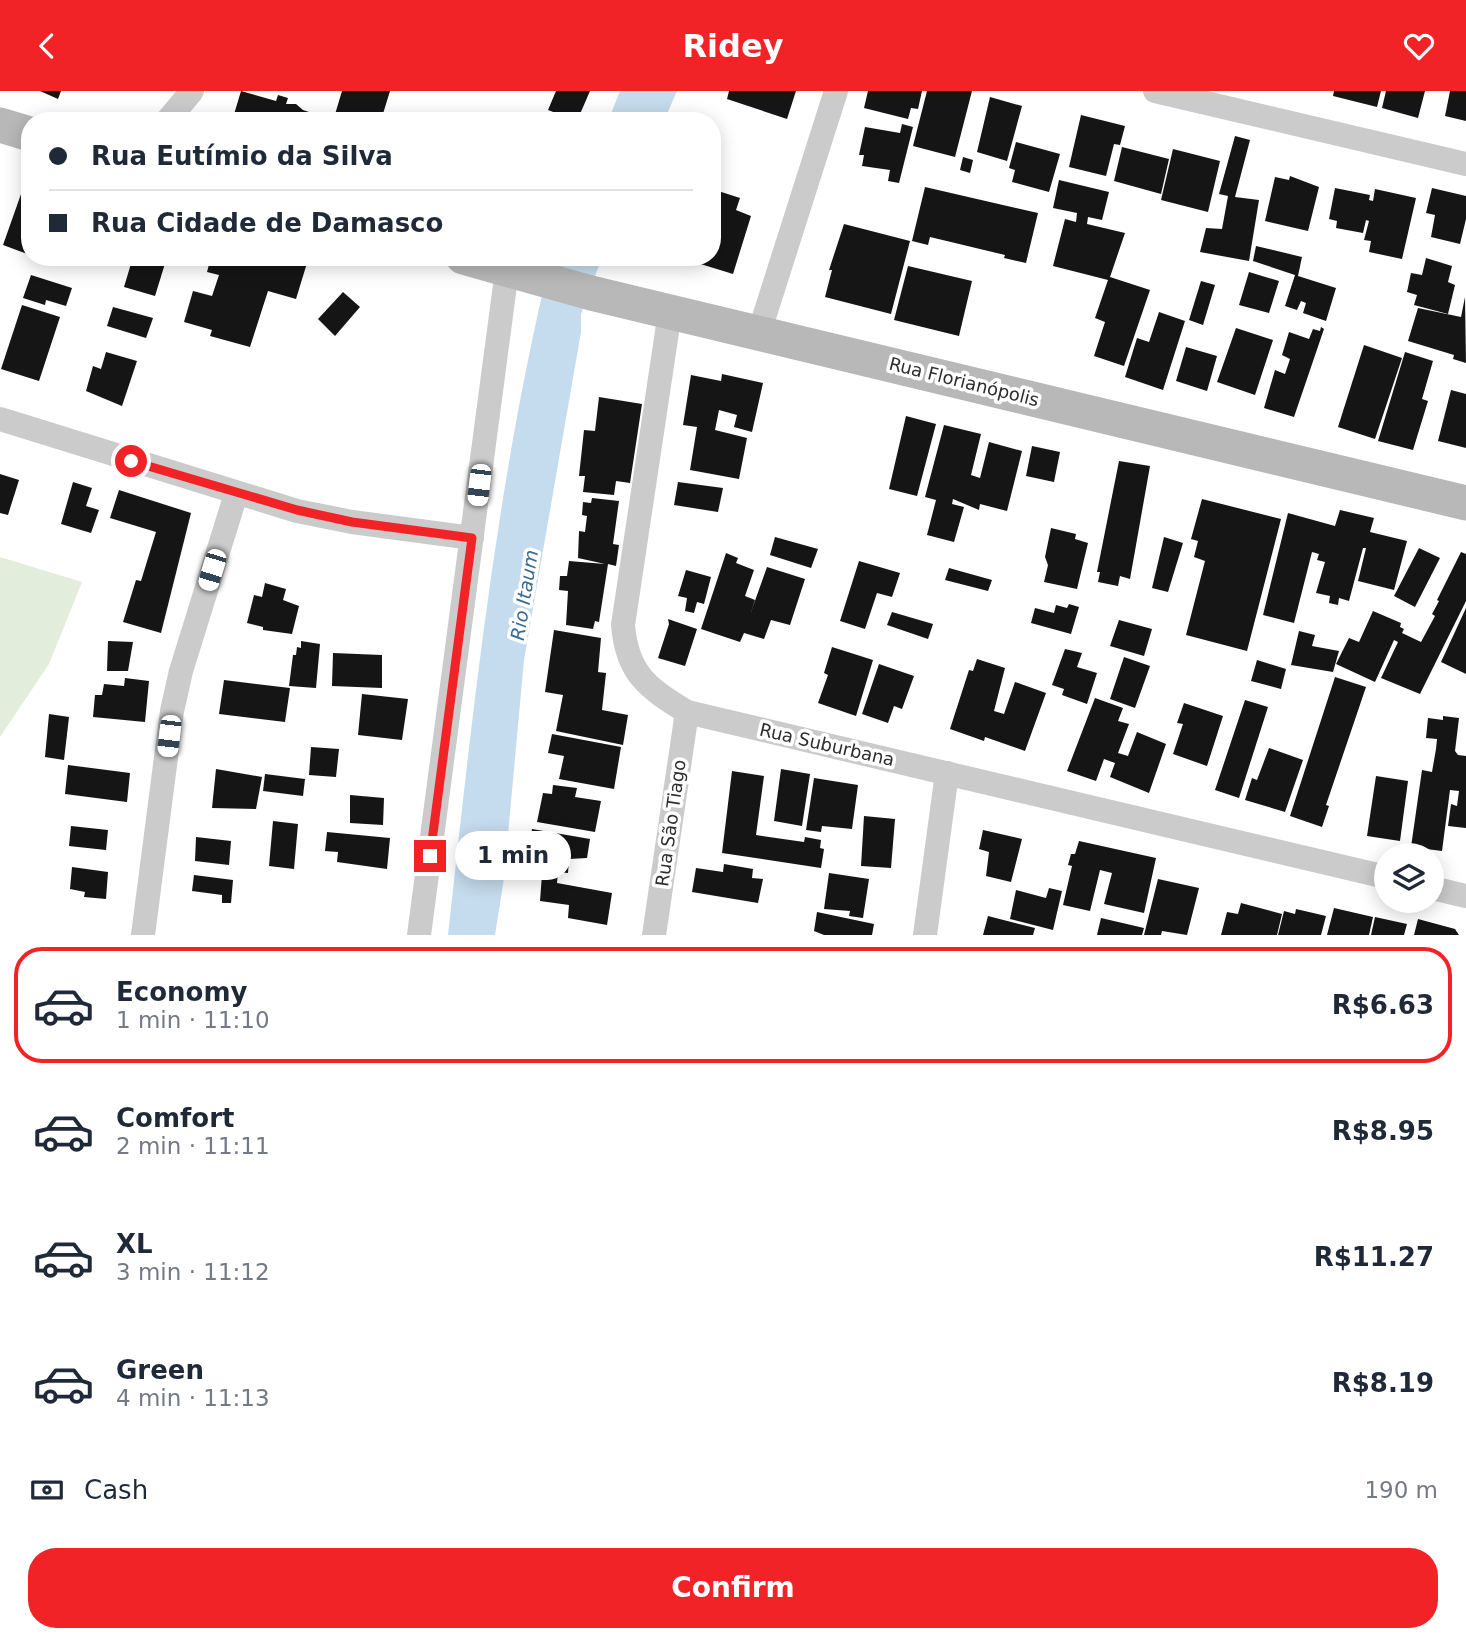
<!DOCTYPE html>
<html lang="en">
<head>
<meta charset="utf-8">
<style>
	:root { --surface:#fff; --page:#f2f2f3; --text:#1f2937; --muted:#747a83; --line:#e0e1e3; --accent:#f22326 }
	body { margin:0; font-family:"DejaVu Sans",sans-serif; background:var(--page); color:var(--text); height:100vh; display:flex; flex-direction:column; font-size:26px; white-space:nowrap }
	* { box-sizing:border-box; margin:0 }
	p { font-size:23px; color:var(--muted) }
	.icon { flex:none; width:38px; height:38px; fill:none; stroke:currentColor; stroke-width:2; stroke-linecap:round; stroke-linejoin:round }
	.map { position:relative; height:844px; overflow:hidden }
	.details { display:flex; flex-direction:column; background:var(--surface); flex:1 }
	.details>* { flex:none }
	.guide { position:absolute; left:21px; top:21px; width:700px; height:154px; border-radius:28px; box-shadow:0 4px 18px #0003; display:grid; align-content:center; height:154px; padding:0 28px; background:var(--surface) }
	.fabs { position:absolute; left:1374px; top:752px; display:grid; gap:14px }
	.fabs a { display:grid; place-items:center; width:70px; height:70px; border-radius:50%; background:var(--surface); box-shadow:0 4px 18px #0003; font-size:35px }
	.end { position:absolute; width:32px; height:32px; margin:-16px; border:9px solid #f22326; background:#fff; box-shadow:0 0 0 4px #fff }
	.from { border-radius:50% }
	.bubble { position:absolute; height:49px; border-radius:24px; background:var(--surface); box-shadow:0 4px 18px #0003; font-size:23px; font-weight:600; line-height:49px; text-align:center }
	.car { position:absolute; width:21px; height:42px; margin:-21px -10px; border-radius:9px; box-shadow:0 0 5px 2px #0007; background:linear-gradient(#fff 24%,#345 0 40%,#fff 0 76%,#345 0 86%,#fff 0) }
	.guide b { display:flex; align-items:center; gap:24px; height:66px; font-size:26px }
	.guide b+b { border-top:2px solid var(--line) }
	.guide i { width:18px; height:18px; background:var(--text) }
	ul { padding:12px 0 0; list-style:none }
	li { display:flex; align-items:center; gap:21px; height:116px; margin:0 14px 10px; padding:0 14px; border:4px solid transparent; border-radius:28px }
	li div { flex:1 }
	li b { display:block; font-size:26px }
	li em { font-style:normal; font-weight:600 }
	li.on { border-color:var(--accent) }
	li>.icon { width:63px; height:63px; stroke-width:1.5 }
	.pay { display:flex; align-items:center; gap:18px; height:77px; padding:0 28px; font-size:26px }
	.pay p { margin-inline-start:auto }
	.action { display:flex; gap:14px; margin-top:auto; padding:14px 28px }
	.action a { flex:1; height:80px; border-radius:28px; background:var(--accent); color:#fff; font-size:28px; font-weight:600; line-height:80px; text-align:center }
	header { display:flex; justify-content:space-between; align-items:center; height:91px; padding:0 28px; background:var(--accent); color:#fff; font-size:32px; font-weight:600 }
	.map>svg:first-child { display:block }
</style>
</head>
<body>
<header><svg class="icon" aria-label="back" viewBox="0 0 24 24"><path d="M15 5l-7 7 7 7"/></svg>Ridey<svg class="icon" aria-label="heart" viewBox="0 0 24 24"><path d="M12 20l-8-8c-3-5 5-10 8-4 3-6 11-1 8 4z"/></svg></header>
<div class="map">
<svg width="1466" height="844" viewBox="0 0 1466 844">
	<rect width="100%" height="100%" fill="#fff"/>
	<polygon fill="#e3eddb" points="0,466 82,491 49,573 0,646"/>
	<g fill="#c5dcee">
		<polygon points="620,0 677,0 664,30 608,30"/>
		<path d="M551,166H602L581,223V241L524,569L504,787L495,844H448C473,617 497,388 551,166Z"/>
	</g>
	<g fill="#151515">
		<polygon points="40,0 61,0 58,8"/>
		<polygon points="241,0 276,10 278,4 288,7 286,13 296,13 303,19 327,27 326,30 232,30"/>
		<polygon points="342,0 390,0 382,26 372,24 370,30 333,30"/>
		<polygon points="556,0 590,0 577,30 548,19"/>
		<polygon points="729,0 796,0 787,28 727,8"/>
		<polygon points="868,0 922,0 918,18 911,17 908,28 864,17"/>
		<polygon points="927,0 972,0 955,66 913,55"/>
		<polygon points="1334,0 1381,0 1377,16 1333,5"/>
		<polygon points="1386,0 1425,0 1418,27 1382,17"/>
		<polygon points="1450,0 1466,0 1466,30 1445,25"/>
		<polygon points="990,6 1022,15 1007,70 977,61"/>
		<polygon points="526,23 539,27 538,30 524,30"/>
		<polygon points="1081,24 1125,35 1120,54 1114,53 1106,85 1069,76"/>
		<polygon points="902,33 913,36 899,92 888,90 890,79 862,75 864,64 859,64 865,36 900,42"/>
		<polygon points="1235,45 1250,49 1235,106 1259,109 1249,170 1200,161 1206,137 1222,138 1228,105 1219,103"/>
		<polygon points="1016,51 1060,63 1049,101 1012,91 1015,79 1009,77"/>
		<polygon points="1122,56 1169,68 1161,103 1114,90"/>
		<polygon points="1173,58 1220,70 1208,121 1161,109"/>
		<polygon points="963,66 973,69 970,82 960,79"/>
		<polygon points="1290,85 1319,96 1308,140 1265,130 1275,86 1289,89"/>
		<polygon points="26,89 30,91 30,164 3,154"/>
		<polygon points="1059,89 1109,101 1102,129 1088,126 1087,133 1125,142 1110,186 1150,199 1124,275 1094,265 1105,231 1095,227 1108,189 1053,175 1065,128 1076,131 1077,122 1053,117"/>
		<polygon points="925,96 1038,122 1026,172 1004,167 1005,164 930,146 928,154 912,150"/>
		<polygon points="1335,97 1370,104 1369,109 1373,110 1375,98 1416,107 1402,168 1369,161 1371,150 1364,149 1369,130 1366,129 1363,142 1336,137 1337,130 1329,128"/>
		<polygon points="1432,97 1466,105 1466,128 1460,153 1431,146 1435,124 1426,122"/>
		<polygon points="712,98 740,107 736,119 751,125 733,183 681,167 712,166"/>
		<polygon points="844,133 910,150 891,223 825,206 832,179 829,179"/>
		<polygon points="1256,155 1302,166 1298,185 1336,197 1326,230 1303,222 1306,212 1301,210 1297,219 1285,215 1295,184 1253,170"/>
		<polygon points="133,166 167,166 155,205 124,196"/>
		<polygon points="211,166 289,166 307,172 296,208 268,200 250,256 210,245 212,239 184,231 193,200 212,205 219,184 207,181"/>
		<polygon points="1426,167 1452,175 1448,191 1455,194 1448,223 1414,214 1417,204 1407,201 1411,182 1422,184"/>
		<polygon points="908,175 972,190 959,245 894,229"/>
		<polygon points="1249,181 1279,190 1269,222 1239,214"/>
		<polygon points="31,184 72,197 66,215 46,209 45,214 23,207"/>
		<polygon points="1201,190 1215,194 1203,234 1189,229"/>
		<polygon points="343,201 360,216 335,245 318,228"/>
		<polygon points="1465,206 1466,272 1453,268 1454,264 1408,250 1418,217 1461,226"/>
		<polygon points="22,214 60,226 39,290 1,278"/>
		<polygon points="113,216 153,227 146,247 107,235"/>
		<polygon points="1159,221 1185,230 1163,299 1125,286 1137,247 1149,251"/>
		<polygon points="1321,236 1324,238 1294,326 1264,317 1275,279 1285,283 1290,268 1282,264 1289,241 1309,248 1313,238 1320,240"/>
		<polygon points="1236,237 1273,249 1255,304 1217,291"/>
		<polygon points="1364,254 1402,267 1375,348 1338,336"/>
		<polygon points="1186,256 1217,265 1207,300 1176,290"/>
		<polygon points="106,261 137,270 122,315 86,300 93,275 101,278"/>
		<polygon points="1405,261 1433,270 1422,308 1428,310 1413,359 1378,350"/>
		<polygon points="722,283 763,292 752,341 734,336 737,324 719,319 715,339 747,347 739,388 690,379 697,336 683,334 691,284 721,290"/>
		<polygon points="1451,299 1466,303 1466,357 1438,350"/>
		<polygon points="599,306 642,313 630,392 616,390 614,404 583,401 585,385 579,385 584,339 595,340"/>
		<polygon points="906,325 936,333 917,405 889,398"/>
		<polygon points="944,334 981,343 971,384 980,387 989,351 1022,360 1007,420 980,413 979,419 953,408 952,413 964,416 954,451 927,444 936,409 925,406"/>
		<polygon points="1032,355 1060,361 1054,391 1026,385"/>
		<polygon points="1119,370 1150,375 1130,488 1120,485 1118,495 1098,491 1100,481 1097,481"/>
		<polygon points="0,383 19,389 8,424 0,422"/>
		<polygon points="73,391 92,397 86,415 99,419 91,442 61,433"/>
		<polygon points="678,391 723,397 718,421 674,414"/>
		<polygon points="119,399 191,422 161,542 123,531 136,489 141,490 156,441 110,427"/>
		<polygon points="592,407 619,410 613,453 619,454 616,475 608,473 599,531 595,530 593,538 566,534 568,500 559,499 560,485 567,485 569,470 605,473 578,467 579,440 585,441 587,425 582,424 583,411 591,412"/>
		<polygon points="1202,408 1281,428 1247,560 1186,544 1205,470 1194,466 1198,450 1191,448"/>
		<polygon points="1340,419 1374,427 1370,441 1407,450 1394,499 1358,490 1366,457 1363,457 1349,510 1339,507 1338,514 1329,512 1330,505 1316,502 1325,471 1317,469 1319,463 1312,461 1294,532 1263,524 1288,422 1335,435"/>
		<polygon points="1051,437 1076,443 1075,448 1088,452 1077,498 1044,491 1048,474 1045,466"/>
		<polygon points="775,446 818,458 811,477 770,464"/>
		<polygon points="1164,446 1183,452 1168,501 1152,497"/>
		<polygon points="1419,457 1440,467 1415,516 1394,505"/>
		<polygon points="1461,461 1466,463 1466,510 1420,603 1381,587 1398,551 1394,549 1375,591 1336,573 1349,547 1359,551 1373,520 1401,532 1400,536 1404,538 1402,542 1421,551 1435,525 1432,523 1439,510 1437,509"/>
		<polygon points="726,462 738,467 736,472 754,479 745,505 755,509 751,521 767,476 805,488 790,534 771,529 764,548 744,542 740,551 701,538"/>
		<polygon points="859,470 900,482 892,506 877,502 865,538 840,530"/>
		<polygon points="949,477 992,489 988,500 945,489"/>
		<polygon points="686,479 711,486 704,513 697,511 694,522 685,520 687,507 678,505"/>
		<polygon points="265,492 286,498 283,509 299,515 292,543 263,539 263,536 247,532 254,504 262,506"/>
		<polygon points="1069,513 1079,516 1071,543 1031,532 1035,517 1054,522 1056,514 1067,517"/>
		<polygon points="1466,517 1466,583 1441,571"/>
		<polygon points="892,521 933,533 928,548 887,534"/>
		<polygon points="668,528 697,538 685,575 658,567 669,533"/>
		<polygon points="1119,529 1152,538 1144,565 1110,555"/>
		<polygon points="554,539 601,547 598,581 606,582 602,619 628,624 623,654 556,640 563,604 545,601"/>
		<polygon points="1299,540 1315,544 1312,555 1339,560 1333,581 1291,574"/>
		<polygon points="108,550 133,551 128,580 107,580"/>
		<polygon points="301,550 320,553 316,597 289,595 293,564 296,564 297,556 301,557"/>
		<polygon points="832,556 873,569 856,625 818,612 828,584 824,582"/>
		<polygon points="1065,558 1082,562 1077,576 1097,582 1087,613 1062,604 1064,598 1052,594"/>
		<polygon points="333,562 382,564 382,597 332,595"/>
		<polygon points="1124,566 1150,575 1135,617 1110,608"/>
		<polygon points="977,568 1005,577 994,620 1004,623 1015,591 1046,602 1025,660 985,646 984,650 950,638 969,579 973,580"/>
		<polygon points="1257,569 1286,578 1281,598 1251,590"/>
		<polygon points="879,573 914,585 902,618 894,615 888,632 862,623"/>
		<polygon points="1335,586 1366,596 1326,714 1329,715 1322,736 1290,725"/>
		<polygon points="125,587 149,590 145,631 93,626 95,604 102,604 104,593 124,595"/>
		<polygon points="224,589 290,597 285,631 219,623"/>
		<polygon points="362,603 408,608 402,649 358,644"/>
		<polygon points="1095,607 1123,617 1118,630 1129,633 1118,662 1128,665 1137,641 1166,653 1149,702 1110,686 1115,672 1104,668 1096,690 1067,680"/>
		<polygon points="1245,609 1268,616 1239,707 1215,699"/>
		<polygon points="1184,612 1223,625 1207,675 1173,663 1183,633 1177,632"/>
		<polygon points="49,623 69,626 64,669 45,666"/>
		<polygon points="1443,625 1459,627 1455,660 1458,664 1466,665 1466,737 1448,735 1451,713 1457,715 1459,700 1450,699 1442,760 1411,756 1422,679 1432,681 1436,658 1437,648 1426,647 1428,627 1443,629"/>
		<polygon points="552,643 621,656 614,698 559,688 564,665 548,662"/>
		<polygon points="311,656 339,658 336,686 309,684"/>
		<polygon points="1269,657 1303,669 1285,721 1245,709 1252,687 1257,689"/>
		<polygon points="68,674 130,682 127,711 65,703"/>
		<polygon points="216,678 262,686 256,718 212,717"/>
		<polygon points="781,678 810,683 802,735 774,730"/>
		<polygon points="732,680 764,685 756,744 804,751 805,746 821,749 820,757 824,758 821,777 722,762"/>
		<polygon points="265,683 305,688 303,705 263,700"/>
		<polygon points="1376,685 1408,690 1400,750 1367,745"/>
		<polygon points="814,687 858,694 852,738 822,735 821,741 806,739"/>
		<polygon points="553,694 577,697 575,706 601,710 595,741 537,731 543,702 552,703"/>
		<polygon points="350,704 384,707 383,734 350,732"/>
		<polygon points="864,725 895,728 891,777 861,775"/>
		<polygon points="273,730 298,733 294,778 269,775"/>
		<polygon points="71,735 108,739 106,759 69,755"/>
		<polygon points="532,738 590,748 587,767 569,768 568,782 558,781 557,792 612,802 607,834 568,827 569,814 540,810 544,757 529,754"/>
		<polygon points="983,739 1022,748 1011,791 986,785 989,761 979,758"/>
		<polygon points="327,741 390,747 387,778 337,771 338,761 325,760"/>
		<polygon points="196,746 231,750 229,774 195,770"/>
		<polygon points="1079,750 1156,767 1144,822 1104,813 1112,782 1100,779 1090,820 1063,814 1072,775 1068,774 1071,763 1075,763"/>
		<polygon points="724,773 753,778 752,787 763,788 758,812 692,801 696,777 723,781"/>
		<polygon points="72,776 108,781 106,808 84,806 85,801 70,798"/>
		<polygon points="829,782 869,788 863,827 849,825 850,820 824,818"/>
		<polygon points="194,784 233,789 231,812 222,812 222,804 192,800"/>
		<polygon points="1158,788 1199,797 1187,844 1162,840 1161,844 1144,844"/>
		<polygon points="1049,797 1062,800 1053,839 1010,828 1016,799 1046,807"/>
		<polygon points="1241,812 1282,823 1277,844 1221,844 1227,821 1238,823"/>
		<polygon points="1334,817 1373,826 1369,844 1327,844"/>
		<polygon points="1296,818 1326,825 1321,844 1278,844 1284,820 1295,823"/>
		<polygon points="817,821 874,833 872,844 824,844 814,840"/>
		<polygon points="988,825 1035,837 1033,844 983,844"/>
		<polygon points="1375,826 1407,833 1404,844 1371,844"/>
		<polygon points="1101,827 1144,837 1142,844 1097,844"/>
		<polygon points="1418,828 1455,838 1459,844 1414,844"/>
	</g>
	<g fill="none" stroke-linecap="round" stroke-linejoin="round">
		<g stroke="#cbcbcb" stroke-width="24">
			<polyline points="1155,0 1466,73"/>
			<polyline points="167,30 192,0"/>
			<path d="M670,221L623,534C627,583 648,597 687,621L1386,786"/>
			<polyline points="759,242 836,0"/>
			<polyline points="0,328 297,420 352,431 472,447"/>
			<polyline points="1432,797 1466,805"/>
			<polyline points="143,844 172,620 181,580 236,403"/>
			<polyline points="419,844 507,179"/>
			<polyline points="654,844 687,621"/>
			<polyline points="925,844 947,682"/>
		</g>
		<g stroke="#b8b8b8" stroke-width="35">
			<polyline points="0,34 30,43"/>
			<polyline points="463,166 591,202 1466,412"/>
		</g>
	</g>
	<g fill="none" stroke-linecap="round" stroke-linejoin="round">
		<polyline stroke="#f22326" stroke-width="9" points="131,370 297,419 352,431 472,447 430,765"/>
	</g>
	<g text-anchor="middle" stroke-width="7" stroke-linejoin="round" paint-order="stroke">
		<g font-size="18" fill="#2e2e2e" stroke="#fff">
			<text transform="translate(964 291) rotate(14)" y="6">Rua Florianópolis</text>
			<text transform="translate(827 654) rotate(13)" y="6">Rua Suburbana</text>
			<text transform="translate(671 732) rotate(-82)" y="6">Rua São Tiago</text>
		</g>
		<g font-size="19" font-style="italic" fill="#366b96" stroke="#fff">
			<text transform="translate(524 504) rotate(-81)" y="7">Rio Itaum</text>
		</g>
	</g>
</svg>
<div class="fabs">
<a><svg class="icon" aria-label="layers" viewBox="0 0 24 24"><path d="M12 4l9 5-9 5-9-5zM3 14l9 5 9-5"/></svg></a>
</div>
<i class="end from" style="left:131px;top:370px"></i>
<i class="end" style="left:430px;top:765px"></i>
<div class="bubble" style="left:455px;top:740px;width:116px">1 min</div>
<i class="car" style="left:479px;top:394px;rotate:187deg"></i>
<i class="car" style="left:212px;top:479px;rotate:197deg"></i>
<i class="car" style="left:169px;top:645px;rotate:187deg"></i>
<div class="guide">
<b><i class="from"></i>Rua Eutímio da Silva</b>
<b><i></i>Rua Cidade de Damasco</b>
</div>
</div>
<section class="details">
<ul>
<li class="on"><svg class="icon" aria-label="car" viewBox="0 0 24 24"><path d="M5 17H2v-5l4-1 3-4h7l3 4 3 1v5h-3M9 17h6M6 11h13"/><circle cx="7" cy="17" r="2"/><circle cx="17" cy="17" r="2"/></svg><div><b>Economy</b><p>1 min · 11:10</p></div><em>R$6.63</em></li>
<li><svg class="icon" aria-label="car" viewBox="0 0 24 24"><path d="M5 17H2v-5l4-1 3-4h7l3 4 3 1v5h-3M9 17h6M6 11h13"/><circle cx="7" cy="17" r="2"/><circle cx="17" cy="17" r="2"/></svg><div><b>Comfort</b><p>2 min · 11:11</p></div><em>R$8.95</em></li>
<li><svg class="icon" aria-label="car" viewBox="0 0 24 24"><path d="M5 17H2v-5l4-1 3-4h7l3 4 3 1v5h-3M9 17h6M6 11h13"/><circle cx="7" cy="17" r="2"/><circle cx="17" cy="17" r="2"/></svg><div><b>XL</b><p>3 min · 11:12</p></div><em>R$11.27</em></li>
<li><svg class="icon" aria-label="car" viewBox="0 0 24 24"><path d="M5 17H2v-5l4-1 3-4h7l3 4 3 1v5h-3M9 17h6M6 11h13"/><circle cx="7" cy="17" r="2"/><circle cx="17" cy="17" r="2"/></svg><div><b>Green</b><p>4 min · 11:13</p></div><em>R$8.19</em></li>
</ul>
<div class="pay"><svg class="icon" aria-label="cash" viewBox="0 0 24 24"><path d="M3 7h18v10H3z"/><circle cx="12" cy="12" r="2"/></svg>Cash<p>190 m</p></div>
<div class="action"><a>Confirm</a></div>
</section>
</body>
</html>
